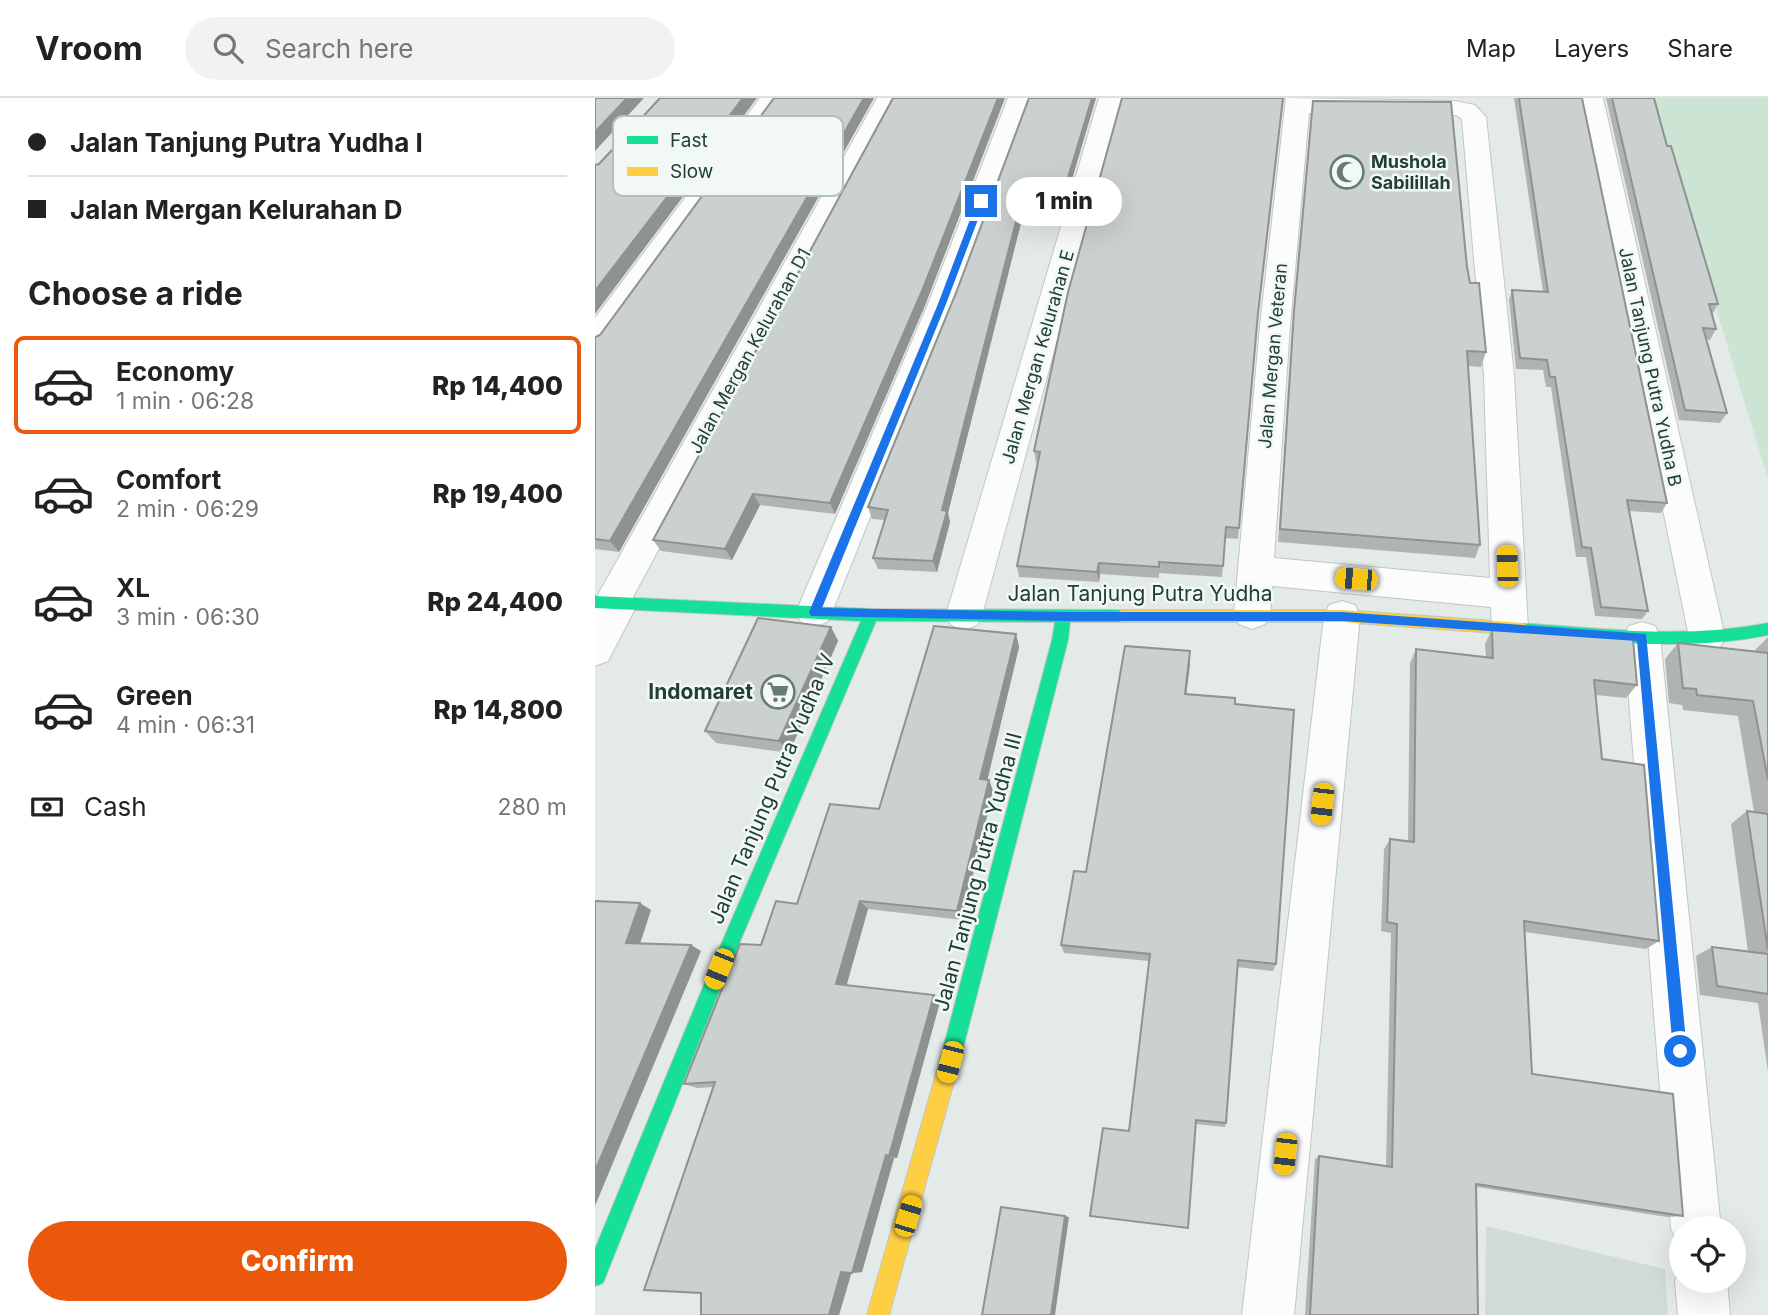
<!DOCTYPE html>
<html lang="en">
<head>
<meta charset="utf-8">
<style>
	:root { --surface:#fff; --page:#f2f2f2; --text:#222; --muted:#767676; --line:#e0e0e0; --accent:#ea580c }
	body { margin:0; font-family:Inter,sans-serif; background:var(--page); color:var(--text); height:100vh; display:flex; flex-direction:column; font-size:26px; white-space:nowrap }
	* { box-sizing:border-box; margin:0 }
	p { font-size:23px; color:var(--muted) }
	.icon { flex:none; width:38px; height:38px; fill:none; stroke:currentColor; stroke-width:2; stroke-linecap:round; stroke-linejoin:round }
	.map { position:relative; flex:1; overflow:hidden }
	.panel { display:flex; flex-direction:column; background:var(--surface); width:595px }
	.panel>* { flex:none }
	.guide { display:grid; align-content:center; height:154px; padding:0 28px; background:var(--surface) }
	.tools { position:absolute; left:1074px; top:1118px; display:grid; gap:14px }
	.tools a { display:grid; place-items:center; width:77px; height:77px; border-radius:50%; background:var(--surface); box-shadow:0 7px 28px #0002; font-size:35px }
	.end { position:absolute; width:32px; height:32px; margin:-16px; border:9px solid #1a73e8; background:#fff; box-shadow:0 0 0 4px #fff }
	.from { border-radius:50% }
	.bubble { position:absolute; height:49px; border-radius:24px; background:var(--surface); box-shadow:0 7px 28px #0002; font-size:23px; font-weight:800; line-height:49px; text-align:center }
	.car { position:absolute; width:21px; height:42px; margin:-21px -10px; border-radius:9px; box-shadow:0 0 5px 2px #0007; background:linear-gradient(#f5c518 24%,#345 0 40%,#f5c518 0 76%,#345 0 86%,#f5c518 0) }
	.guide b { display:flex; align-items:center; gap:24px; height:66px; font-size:26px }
	.guide b+b { border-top:2px solid var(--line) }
	.guide i { width:18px; height:18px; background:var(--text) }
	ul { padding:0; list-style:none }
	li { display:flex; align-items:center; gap:21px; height:98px; margin:0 14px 10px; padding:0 14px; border:4px solid transparent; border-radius:10px }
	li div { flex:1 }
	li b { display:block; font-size:26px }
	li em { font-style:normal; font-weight:800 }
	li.active { border-color:var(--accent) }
	li>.icon { width:63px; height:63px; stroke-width:1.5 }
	h2 { padding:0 28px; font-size:32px; line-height:84px }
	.pay { display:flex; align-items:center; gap:18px; height:77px; padding:0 28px; font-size:26px }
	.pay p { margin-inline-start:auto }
	.button { display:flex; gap:14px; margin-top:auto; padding:14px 28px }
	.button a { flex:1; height:80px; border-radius:42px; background:var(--accent); color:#fff; font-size:28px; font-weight:800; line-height:80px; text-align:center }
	header { display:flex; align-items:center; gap:42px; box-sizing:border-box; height:98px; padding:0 35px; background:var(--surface); border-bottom:2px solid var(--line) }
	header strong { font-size:33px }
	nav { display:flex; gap:38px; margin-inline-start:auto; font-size:24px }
	.search { width:490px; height:63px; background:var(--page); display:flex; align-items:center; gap:18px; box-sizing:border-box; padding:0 24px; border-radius:38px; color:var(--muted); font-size:26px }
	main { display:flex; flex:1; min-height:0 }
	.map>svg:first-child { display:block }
</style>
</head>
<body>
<header>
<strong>Vroom</strong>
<div class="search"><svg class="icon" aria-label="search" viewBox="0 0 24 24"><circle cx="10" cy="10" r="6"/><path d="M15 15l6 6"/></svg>Search here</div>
<nav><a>Map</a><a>Layers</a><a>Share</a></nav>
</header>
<main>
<section class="panel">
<div class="guide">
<b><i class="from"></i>Jalan Tanjung Putra Yudha I</b>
<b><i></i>Jalan Mergan Kelurahan D</b>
</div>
<h2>Choose a ride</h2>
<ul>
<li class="active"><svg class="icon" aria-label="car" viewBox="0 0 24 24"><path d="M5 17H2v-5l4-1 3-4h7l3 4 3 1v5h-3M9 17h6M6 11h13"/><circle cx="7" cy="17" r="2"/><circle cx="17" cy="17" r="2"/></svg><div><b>Economy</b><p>1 min · 06:28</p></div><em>Rp 14,400</em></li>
<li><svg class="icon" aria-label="car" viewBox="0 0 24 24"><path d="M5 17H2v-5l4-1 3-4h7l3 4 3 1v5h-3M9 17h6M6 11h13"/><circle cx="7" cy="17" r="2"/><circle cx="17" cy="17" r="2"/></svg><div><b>Comfort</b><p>2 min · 06:29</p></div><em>Rp 19,400</em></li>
<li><svg class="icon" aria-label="car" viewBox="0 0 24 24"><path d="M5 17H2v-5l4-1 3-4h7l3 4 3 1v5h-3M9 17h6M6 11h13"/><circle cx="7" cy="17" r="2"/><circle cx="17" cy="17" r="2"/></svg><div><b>XL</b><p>3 min · 06:30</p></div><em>Rp 24,400</em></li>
<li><svg class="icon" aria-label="car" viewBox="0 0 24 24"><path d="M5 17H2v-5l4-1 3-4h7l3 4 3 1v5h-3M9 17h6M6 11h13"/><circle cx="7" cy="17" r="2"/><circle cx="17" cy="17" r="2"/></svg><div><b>Green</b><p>4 min · 06:31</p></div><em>Rp 14,800</em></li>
</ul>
<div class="pay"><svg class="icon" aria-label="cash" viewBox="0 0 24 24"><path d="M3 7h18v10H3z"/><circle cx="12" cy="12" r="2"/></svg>Cash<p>280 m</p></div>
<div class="button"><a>Confirm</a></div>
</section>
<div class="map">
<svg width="1173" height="1217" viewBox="0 0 1173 1217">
	<rect width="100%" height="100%" fill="#e4eae7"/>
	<polygon fill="#d1dcd7" points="891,1128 1070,1171 1073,1217 890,1217"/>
	<polygon fill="#cce4d3" points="1057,0 1173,0 1173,381"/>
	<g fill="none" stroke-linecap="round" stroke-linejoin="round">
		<defs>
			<g id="street">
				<polygon points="165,0 189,0 11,248 0,251 0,220"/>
				<polygon points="282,0 306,0 38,499 42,507 13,563 0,568 0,502"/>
				<polygon points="413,0 437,0 361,206 237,514 232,524 219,529 206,524 201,514 333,206"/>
				<polygon points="504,0 528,0 387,517 382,527 369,532 356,527 351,517"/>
				<path d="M691,0L861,3L880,7L891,19L919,277L933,530L928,541L915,545L902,541L897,530L896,509L677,488L675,516L670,526L657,531L644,526L639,516L665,228ZM714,15L861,17L867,21L889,277L895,480L679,460L695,228Z"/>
				<polygon points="984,0 1008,0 1130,539 1125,550 1112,554 1099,550 1094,539"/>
				<polygon points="747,503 760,507 765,518 699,1217 647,1217 729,518 734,507"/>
				<polygon points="1047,524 1060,528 1065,539 1126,1130 1087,1130 1087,1150 1083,1148 1076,1130 1029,539 1034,528"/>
				<polygon points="1087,1167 1087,1183 1132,1183 1135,1217 1083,1217 1080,1183"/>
			</g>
			<g id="fast">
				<polygon points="0,498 276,511 526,512 533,518 526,524 475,524 473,542 365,962 362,969 355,972 348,969 345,962 457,542 460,524 281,523 132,874 8,1185 0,1188 0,1151 118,865 266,523 0,510"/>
				<path d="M927,525C1009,531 1091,541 1173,525V537C1091,554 1009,543 927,537L922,535L920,531L922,527Z"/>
			</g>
			<g id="slow">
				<polygon points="526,512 747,512 927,525 932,527 934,531 932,535 927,537 747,524 526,524 519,518"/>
				<polygon points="355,952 362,955 365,962 294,1217 272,1217 345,962 348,955"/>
			</g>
		</defs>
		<use href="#street" stroke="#c1c7c4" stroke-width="2"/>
		<use href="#fast" stroke="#bfc7c4" stroke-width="2"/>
		<use href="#slow" stroke="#bfc7c4" stroke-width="2"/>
		<use href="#street" fill="#fbfcfb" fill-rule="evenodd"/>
		<use href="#fast" fill="#16e098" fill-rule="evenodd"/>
		<use href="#slow" fill="#ffcf43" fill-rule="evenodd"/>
	</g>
	<g fill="#afb4b1">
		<polygon points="179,0 279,0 24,454 0,451 0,239 5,237"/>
		<polygon points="501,0 464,125 428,117 353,415 355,424 342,474 283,471 278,460 290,422 277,421 273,409 361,195"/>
		<polygon points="919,0 987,0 1072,405 1066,415 1034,413 1053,513 1047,521 1000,518 991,459 981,459 956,289 951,289 948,272 921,271 914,202 917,192 948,194"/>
		<polygon points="1011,0 1059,0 1072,48 1123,206 1117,217 1121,231 1115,242 1111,241 1132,315 1125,325 1084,322"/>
		<polygon points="716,18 872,169 891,254 886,269 873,268 885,447 880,460 683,444 698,228"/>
		<polygon points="331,205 240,416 165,407 137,462 66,453 58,442"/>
		<polygon points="662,228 643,441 630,440 627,479 564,475 564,480 505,476 504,484 424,479 422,468 443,365 441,365 439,353"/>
		<polygon points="236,529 243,543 194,655 121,645 110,633"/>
		<polygon points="897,531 1042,587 1031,600 1001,597 1007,661 1064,843 1051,851 930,834 937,976 1088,1118 1072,1119 882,1089 883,1217 710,1217 720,1061 724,1058 791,1068 796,835 786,833 789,751 795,741 813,743 815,565 821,551 891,559 890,546"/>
		<polygon points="421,536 424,549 392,682 394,682 398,693 367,822 273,811 251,887 345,904 307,1043 302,1060 299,1060 267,1174 256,1175 244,1217 118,989 102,990 89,986 166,847 284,711"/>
		<polygon points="1173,539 1173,974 1163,905 1105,897 1101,858 1117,849 1153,854 1136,726 1152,713 1159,714 1143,618 1088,612 1087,607 1074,605 1070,561 1083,545 1160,554 1160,552"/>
		<polygon points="595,566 591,596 640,606 681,866 678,873 642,869 631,1025 630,1029 601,1026 592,1130 495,1118 534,1033 554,863 469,855 466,847 491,774"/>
	</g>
	<g fill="#8e9290">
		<polygon points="32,0 49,0 0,53 0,34"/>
		<polygon points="148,0 162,0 0,216 0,193"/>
		<polygon points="269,0 279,0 24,454 15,443"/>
		<polygon points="403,0 410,0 331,205 240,416 235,405"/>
		<polygon points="497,0 501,0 464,125 463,113"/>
		<polygon points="426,104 428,117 353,415 355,424 342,474 338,463 347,412"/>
		<polygon points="158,396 165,407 137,462 130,451"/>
		<polygon points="504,465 505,476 504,484 502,474"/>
		<polygon points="236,529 243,543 194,655 184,643"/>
		<polygon points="421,536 424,549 390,692 385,681"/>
		<polygon points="595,553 595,566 590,608 590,596"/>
		<polygon points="394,682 398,693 367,822 362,813"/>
		<polygon points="265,803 273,811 250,893 241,886"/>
		<polygon points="45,805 56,812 43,852 31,845"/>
		<polygon points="96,847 106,853 0,1108 0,1073"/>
		<polygon points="339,897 345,904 302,1060 294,1058"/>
		<polygon points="291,1057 299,1060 267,1174 257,1175"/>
		<polygon points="470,1118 474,1119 460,1217 456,1217"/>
		<polygon points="257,1173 244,1217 234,1217 246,1174"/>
	</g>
	<g fill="#cbd1ce" stroke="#8e9290" stroke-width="2">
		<polygon points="0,0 32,0 0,34"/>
		<polygon points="65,0 148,0 0,193 0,67 4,66"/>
		<polygon points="179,0 269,0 15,443 0,441 0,239 5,237"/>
		<polygon points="298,0 403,0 327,193 235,405 158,396 130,451 58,442"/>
		<polygon points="434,0 497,0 463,113 426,104 347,412 352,413 338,463 278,460 293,412 273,409 361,195"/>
		<polygon points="527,0 688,0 663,215 644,430 631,429 628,468 564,464 564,469 504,465 502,474 422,468 445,354 439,353 473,194"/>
		<polygon points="924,0 987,0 1072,405 1032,402 1053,513 1006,509 996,450 987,449 960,279 955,279 952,262 925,260 917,192 953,194"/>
		<polygon points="1017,0 1059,0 1072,48 1076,48 1123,206 1114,206 1121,231 1108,230 1132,315 1090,312"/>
		<polygon points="718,3 856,4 872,169 875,185 884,185 891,254 872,253 885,447 685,431 699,213"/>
		<polygon points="163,520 236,529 184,643 110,633"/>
		<polygon points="339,528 421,536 385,681 394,682 362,813 265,803 241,886 339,897 299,1040 294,1058 291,1057 257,1175 246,1174 234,1217 106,1217 106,1195 49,1192 120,984 89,986 145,846 166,847 181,803 202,806 235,706 284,711"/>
		<polygon points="897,531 1038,541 1042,587 999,582 1007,661 1049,667 1064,843 929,823 937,976 1078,996 1088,1118 881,1086 883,1217 715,1217 724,1058 797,1069 802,826 792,824 795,741 819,744 821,551 898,560"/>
		<polygon points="1083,545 1173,555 1173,682 1158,603 1102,597 1101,591 1088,590"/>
		<polygon points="530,548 595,553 590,596 640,600 640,606 699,612 681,866 643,862 631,1025 601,1022 593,1130 495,1118 508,1030 534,1033 555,856 466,847 479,773 491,774"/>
		<polygon points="1152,713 1173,716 1173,852"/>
		<polygon points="0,803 45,805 31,845 96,847 0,1073"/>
		<polygon points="1117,849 1173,856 1173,896 1122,888"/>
		<polygon points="406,1109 470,1118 456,1217 387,1217"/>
	</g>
	<polygon fill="#1a73e8" points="386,101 390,103 351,206 227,510 468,514 747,514 1051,536 1092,953 1090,958 1080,958 1078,953 1042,543 747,523 468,523 216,518 214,514 343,206 382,103"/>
	<defs>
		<symbol id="mosque-ring" viewBox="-11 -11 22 22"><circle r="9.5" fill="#f2f9f5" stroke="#657b74" stroke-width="1.5"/><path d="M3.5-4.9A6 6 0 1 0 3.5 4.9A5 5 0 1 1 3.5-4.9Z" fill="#657b74"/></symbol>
		<symbol id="supermarket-ring" viewBox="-11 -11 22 22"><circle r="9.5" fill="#f2f9f5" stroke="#657b74" stroke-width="1.5"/><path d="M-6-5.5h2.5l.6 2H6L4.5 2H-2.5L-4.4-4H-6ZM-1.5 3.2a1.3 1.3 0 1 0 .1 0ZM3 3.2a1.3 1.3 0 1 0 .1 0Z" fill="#657b74"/></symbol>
	</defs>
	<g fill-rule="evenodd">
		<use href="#mosque-ring" x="733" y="55" width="38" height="38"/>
		<use href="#supermarket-ring" x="164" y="575" width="38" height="38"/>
	</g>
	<g text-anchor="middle" stroke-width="5" stroke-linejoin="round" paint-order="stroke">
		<g font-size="18" font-weight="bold" fill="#203f36" stroke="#f2f9f5" text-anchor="start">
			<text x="776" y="70">Mushola<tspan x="776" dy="21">Sabilillah</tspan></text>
		</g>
		<g font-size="18" fill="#203f36" stroke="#f2f9f5">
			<text transform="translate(155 253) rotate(-61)" y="6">Jalan Mergan Kelurahan D1</text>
			<text transform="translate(678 258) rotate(-85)" y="6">Jalan Mergan Veteran</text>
			<text transform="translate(443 259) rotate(-74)" y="6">Jalan Mergan Kelurahan E</text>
			<text transform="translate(1055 269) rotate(78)" y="6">Jalan Tanjung Putra Yudha B</text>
		</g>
		<g font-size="21" fill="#203f36" stroke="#f2f9f5">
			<text x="545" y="503">Jalan Tanjung Putra Yudha</text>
			<text transform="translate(177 691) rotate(-67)" y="7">Jalan Tanjung Putra Yudha IV</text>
			<text transform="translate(383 774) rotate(-75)" y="7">Jalan Tanjung Putra Yudha III</text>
		</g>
		<g font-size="21" font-weight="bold" fill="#203f36" stroke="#f2f9f5" text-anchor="end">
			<text x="158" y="601">Indomaret</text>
		</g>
	</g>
	<rect x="18" y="18" width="230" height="80" rx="10" fill="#f2f9f5" stroke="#b3c1bc" stroke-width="2"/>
	<rect x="32" y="38" width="31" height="8" fill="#16e098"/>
	<rect x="32" y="69" width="31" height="9" fill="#ffcf43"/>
	<g font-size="19" fill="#203f36">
		<text x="75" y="49">Fast</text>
		<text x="75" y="80">Slow</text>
	</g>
</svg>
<div class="tools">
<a><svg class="icon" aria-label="locate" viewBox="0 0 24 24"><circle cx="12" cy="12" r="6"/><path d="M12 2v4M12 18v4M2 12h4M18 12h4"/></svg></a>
</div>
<i class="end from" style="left:1085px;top:953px"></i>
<i class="end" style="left:386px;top:103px"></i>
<div class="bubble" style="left:411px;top:79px;width:116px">1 min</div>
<i class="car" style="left:912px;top:468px;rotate:358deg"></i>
<i class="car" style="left:761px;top:481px;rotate:275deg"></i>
<i class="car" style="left:727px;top:706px;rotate:186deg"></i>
<i class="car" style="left:124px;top:871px;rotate:202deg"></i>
<i class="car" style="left:355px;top:964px;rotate:194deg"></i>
<i class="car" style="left:690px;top:1056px;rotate:186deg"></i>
<i class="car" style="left:313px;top:1118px;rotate:17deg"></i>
</div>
</main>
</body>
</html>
